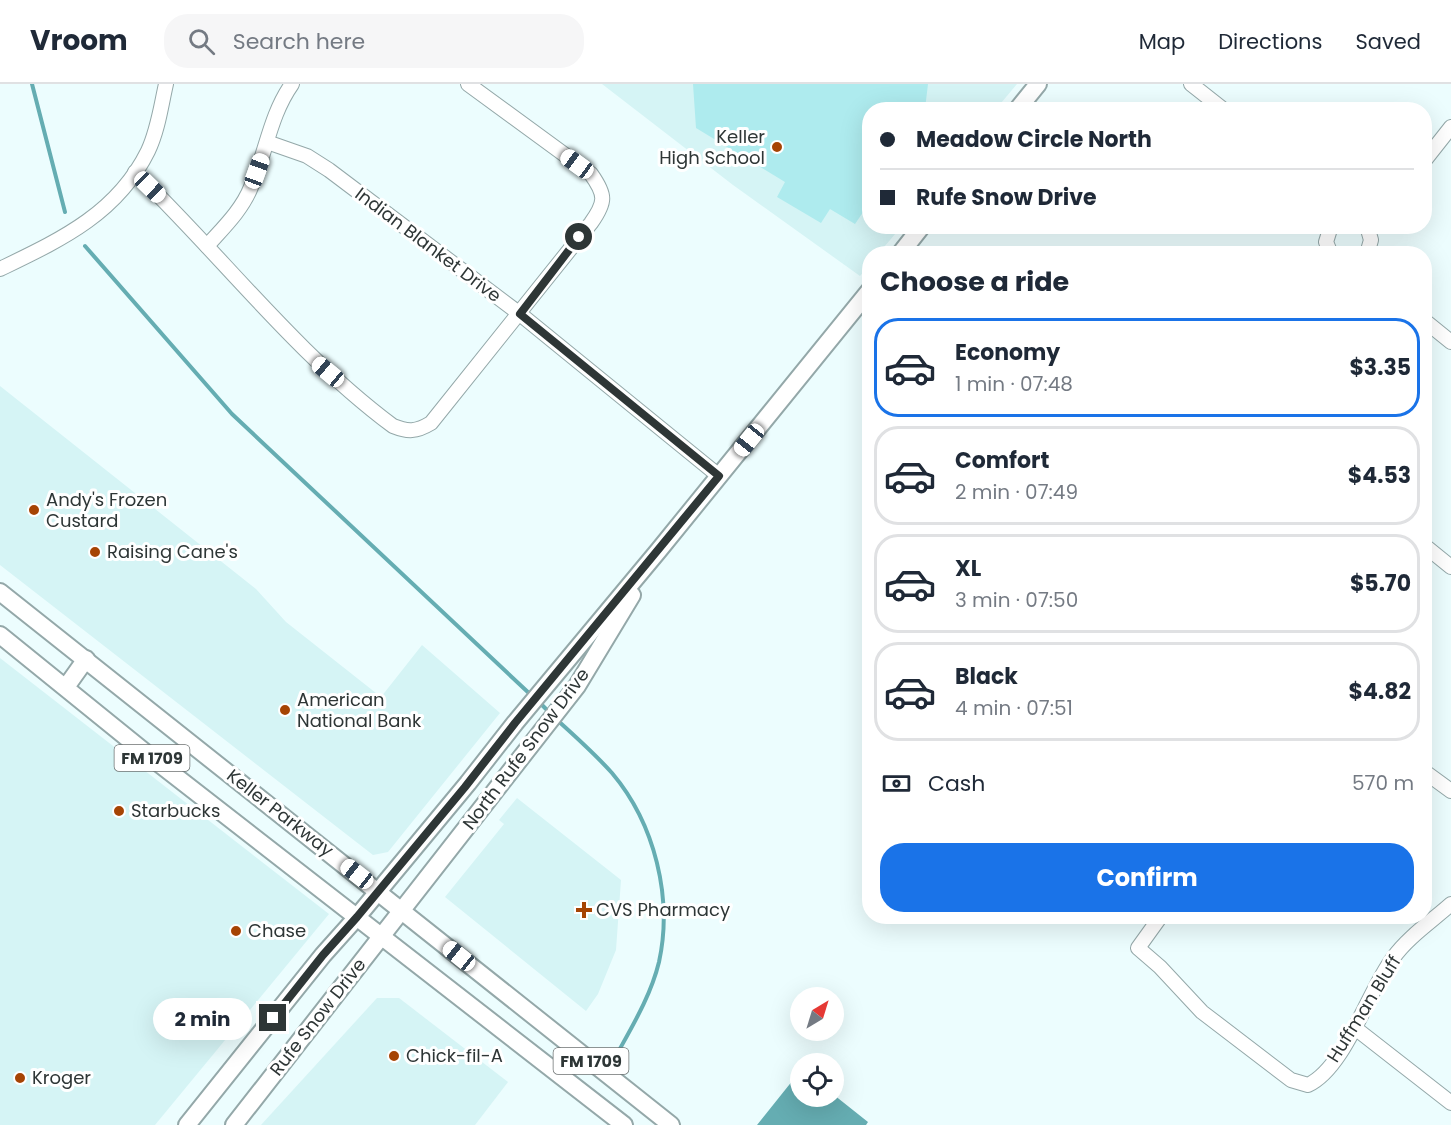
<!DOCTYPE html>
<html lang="en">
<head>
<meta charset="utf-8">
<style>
	:root { --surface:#fff; --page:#f6f6f7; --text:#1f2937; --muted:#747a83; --line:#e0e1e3; --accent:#1a73e8 }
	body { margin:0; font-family:Poppins,sans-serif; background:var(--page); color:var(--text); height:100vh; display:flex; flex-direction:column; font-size:22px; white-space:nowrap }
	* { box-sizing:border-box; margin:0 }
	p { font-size:20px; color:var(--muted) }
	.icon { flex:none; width:33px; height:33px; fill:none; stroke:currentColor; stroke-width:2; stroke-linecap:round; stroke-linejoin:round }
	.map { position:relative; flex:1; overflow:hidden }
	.side { position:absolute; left:862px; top:162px; width:570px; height:678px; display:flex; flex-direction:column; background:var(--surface); border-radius:24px; box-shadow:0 6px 24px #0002 }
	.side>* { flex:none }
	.top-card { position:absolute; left:862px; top:18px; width:570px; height:132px; border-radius:24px; box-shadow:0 6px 24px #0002; display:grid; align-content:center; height:132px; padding:0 18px; background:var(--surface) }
	.needle { width:39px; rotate:38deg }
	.tools { position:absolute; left:790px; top:903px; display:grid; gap:12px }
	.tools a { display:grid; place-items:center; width:54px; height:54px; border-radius:50%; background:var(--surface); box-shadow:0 6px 24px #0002; font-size:30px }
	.end { position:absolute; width:27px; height:27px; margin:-14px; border:8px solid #2e3636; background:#fff; box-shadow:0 0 0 3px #fff }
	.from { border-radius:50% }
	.bubble { position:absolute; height:42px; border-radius:21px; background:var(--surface); box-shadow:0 6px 24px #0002; font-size:20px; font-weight:700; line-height:42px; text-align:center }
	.car { position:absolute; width:18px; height:36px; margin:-18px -9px; border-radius:8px; box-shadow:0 0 4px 2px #0007; background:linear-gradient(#fff 24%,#345 0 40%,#fff 0 76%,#345 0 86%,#fff 0) }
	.top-card b { display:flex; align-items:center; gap:21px; height:57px; font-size:22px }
	.top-card b+b { border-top:2px solid var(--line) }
	.top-card i { width:15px; height:15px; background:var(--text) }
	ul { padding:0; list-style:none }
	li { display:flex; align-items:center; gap:18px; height:99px; margin:0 12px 9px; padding:0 6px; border:3px solid var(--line); border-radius:24px }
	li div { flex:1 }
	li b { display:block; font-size:22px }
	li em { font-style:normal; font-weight:700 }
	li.current { border-color:var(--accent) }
	li>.icon { width:54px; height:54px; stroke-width:1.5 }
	h2 { padding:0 18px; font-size:27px; line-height:72px }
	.pay { display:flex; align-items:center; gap:15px; height:66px; padding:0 18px; font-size:22px }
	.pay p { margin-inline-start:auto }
	.action { display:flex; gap:12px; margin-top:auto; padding:12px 18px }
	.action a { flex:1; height:69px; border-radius:24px; background:var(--accent); color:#fff; font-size:24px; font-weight:700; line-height:69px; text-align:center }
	header { display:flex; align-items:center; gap:36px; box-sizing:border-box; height:84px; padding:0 30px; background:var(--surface); border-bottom:2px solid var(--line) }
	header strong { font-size:28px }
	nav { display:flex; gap:33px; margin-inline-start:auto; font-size:21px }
	.search { width:420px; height:54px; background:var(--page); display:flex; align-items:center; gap:15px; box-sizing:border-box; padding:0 21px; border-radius:24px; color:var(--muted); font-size:22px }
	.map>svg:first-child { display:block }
</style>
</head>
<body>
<header>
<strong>Vroom</strong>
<div class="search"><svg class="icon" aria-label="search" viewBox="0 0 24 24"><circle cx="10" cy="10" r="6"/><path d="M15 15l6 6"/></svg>Search here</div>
<nav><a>Map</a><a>Directions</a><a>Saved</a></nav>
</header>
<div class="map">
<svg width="1451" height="1041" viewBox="0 0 1451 1041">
	<rect width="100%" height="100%" fill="#ecfdfe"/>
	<g fill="#d5f4f5">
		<polygon points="602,0 1017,0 996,25 870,26 870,142 901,143 879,169 870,170 870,180 860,192 733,101"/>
		<polygon points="0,302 256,505 286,538 381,613 422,561 500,629 388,768 373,771 0,481"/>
		<polygon points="0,574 329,830 155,1041 0,1041"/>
		<polygon points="517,714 621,796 616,866 598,910 586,927 445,813 504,740 499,736"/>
		<polygon points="377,914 399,914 508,998 475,1041 261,1041"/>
	</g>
	<polygon fill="#aeebee" points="693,0 928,0 925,25 870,26 870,118 855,140 830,125 821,139 777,113 785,98 696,44"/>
	<polygon fill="#65adb2" points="801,986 801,1012 834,1012 834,1011 868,1038 866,1041 757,1041"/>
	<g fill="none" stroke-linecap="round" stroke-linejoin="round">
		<g stroke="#65adb2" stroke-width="4">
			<polyline points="32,0 65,128"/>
			<polyline points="85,162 232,330 531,611"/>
			<polyline points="539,618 551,630"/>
			<path d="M556,635C575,652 595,670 612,689C655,740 673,814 659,878C651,911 633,941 617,970"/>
		</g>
		<defs>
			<g id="minor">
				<polyline points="1191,0 1224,26"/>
				<polyline points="267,58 307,72 329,86 520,230 719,392"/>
				<polyline points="1425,76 1451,43"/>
				<path d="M135,88C222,172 295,269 393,342C408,348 416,348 431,339L591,139C606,118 606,111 591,90L468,0"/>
				<polyline points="1367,142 1371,156 1367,170"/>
				<path d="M207,162C223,144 242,126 251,103C266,69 270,31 292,0"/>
				<polyline points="1331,170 1326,158 1331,142"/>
				<path d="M0,185C60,156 117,130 148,67C158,46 161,22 166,0"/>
				<polyline points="1425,237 1451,258"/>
				<polyline points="1425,462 1451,483"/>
				<polyline points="1425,688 1451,707"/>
				<path d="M1161,832L1138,864L1160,883L1202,928L1291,996L1308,1001C1345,984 1368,907 1393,874C1408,853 1432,837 1451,820"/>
				<polyline points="1355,944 1451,1019"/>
			</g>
			<g id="major">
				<polyline points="1017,26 1038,0"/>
				<polyline points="900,170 922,142"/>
				<polyline points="0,508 671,1041"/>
				<polyline points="0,551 152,674 624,1041"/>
				<polyline points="66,603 86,575"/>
				<polyline points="187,1041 323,871 357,833 468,699 515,639 659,466 870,206"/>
				<polyline points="234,1041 577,602 632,511"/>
			</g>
		</defs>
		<use href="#minor" stroke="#94a8a9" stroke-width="16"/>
		<use href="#major" stroke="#94a8a9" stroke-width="20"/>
		<use href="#minor" stroke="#fff" stroke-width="14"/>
		<use href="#major" stroke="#fff" stroke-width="16"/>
	</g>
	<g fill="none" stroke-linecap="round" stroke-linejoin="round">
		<polyline stroke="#2e3636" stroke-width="8" points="273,934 323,871 357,833 465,703 515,639 719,392 520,230 579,153"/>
	</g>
	<g fill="#a64404" stroke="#fff" stroke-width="2">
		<circle cx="777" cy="63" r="6"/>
		<circle cx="34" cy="426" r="6"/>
		<circle cx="95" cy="468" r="6"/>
		<circle cx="285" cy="626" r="6"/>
		<circle cx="119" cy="727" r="6"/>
		<path d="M581 817h6v6h6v6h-6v6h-6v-6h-6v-6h6z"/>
		<circle cx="236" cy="847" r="6"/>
		<circle cx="394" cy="972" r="6"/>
		<circle cx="20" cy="994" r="6"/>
	</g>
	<g text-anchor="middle" stroke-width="6" stroke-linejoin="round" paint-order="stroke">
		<g fill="#fff" stroke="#6d7272" stroke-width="1.5">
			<rect x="114.5" y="661" width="75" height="26" rx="4.5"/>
			<rect x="553.5" y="964" width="75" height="26" rx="4.5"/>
		</g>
		<g font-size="16" font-weight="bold" fill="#2e3636">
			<text x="152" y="680">FM 1709</text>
			<text x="591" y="983">FM 1709</text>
		</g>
		<g font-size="18" fill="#2e3636" stroke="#fff" text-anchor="start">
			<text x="765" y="59" text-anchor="end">Keller<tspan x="765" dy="21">High School</tspan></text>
			<text x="46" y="422">Andy's Frozen<tspan x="46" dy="21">Custard</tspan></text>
			<text x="107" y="474">Raising Cane's</text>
			<text x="297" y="622">American<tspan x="297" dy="21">National Bank</tspan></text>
			<text x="131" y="733">Starbucks</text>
			<text x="596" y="832">CVS Pharmacy</text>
			<text x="248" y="853">Chase</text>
			<text x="406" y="978">Chick-fil-A</text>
			<text x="32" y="1000">Kroger</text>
		</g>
		<g font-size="18" fill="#2e3636" stroke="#fff">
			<text transform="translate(428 161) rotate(37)" y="6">Indian Blanket Drive</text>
			<text transform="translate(526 665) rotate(-53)" y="6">North Rufe Snow Drive</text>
			<text transform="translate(280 729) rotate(38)" y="6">Keller Parkway</text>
			<text transform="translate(1364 925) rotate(-58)" y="6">Huffman Bluff</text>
			<text transform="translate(318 933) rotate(-52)" y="6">Rufe Snow Drive</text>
		</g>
	</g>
</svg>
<div class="tools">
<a><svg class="needle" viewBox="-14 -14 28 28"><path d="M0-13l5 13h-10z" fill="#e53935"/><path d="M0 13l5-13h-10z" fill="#747a83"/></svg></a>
<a><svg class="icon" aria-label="locate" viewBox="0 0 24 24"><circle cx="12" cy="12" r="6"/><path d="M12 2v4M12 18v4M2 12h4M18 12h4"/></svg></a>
</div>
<i class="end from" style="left:579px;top:153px"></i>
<i class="end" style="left:273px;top:934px"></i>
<div class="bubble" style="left:153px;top:914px;width:99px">2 min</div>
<i class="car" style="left:577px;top:80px;rotate:306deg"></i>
<i class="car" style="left:257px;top:87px;rotate:20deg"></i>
<i class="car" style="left:150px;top:103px;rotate:134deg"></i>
<i class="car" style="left:328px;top:288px;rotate:310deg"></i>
<i class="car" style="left:749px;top:356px;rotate:219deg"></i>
<i class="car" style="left:357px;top:790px;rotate:308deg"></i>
<i class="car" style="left:459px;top:872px;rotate:309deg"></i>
<div class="top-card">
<b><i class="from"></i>Meadow Circle North</b>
<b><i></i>Rufe Snow Drive</b>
</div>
<section class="side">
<h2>Choose a ride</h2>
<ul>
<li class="current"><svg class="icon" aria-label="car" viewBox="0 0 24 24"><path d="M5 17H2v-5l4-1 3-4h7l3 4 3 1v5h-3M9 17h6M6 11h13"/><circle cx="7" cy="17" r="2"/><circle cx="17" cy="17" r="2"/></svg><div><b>Economy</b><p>1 min · 07:48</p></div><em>$3.35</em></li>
<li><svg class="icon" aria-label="car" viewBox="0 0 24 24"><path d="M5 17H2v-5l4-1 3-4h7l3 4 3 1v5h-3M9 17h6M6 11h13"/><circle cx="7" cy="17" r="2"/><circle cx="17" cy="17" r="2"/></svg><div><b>Comfort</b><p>2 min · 07:49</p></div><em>$4.53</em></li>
<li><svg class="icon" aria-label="car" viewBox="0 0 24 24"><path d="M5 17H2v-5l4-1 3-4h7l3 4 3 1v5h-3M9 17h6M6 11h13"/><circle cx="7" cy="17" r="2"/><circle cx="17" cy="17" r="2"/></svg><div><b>XL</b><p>3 min · 07:50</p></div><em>$5.70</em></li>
<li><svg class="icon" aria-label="car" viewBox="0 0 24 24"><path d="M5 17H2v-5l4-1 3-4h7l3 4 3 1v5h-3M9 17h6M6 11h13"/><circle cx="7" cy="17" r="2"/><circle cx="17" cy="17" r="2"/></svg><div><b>Black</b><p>4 min · 07:51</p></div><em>$4.82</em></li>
</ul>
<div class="pay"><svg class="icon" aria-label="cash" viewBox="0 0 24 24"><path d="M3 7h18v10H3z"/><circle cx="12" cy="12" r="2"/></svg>Cash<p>570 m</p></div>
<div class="action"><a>Confirm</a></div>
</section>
</div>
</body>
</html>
